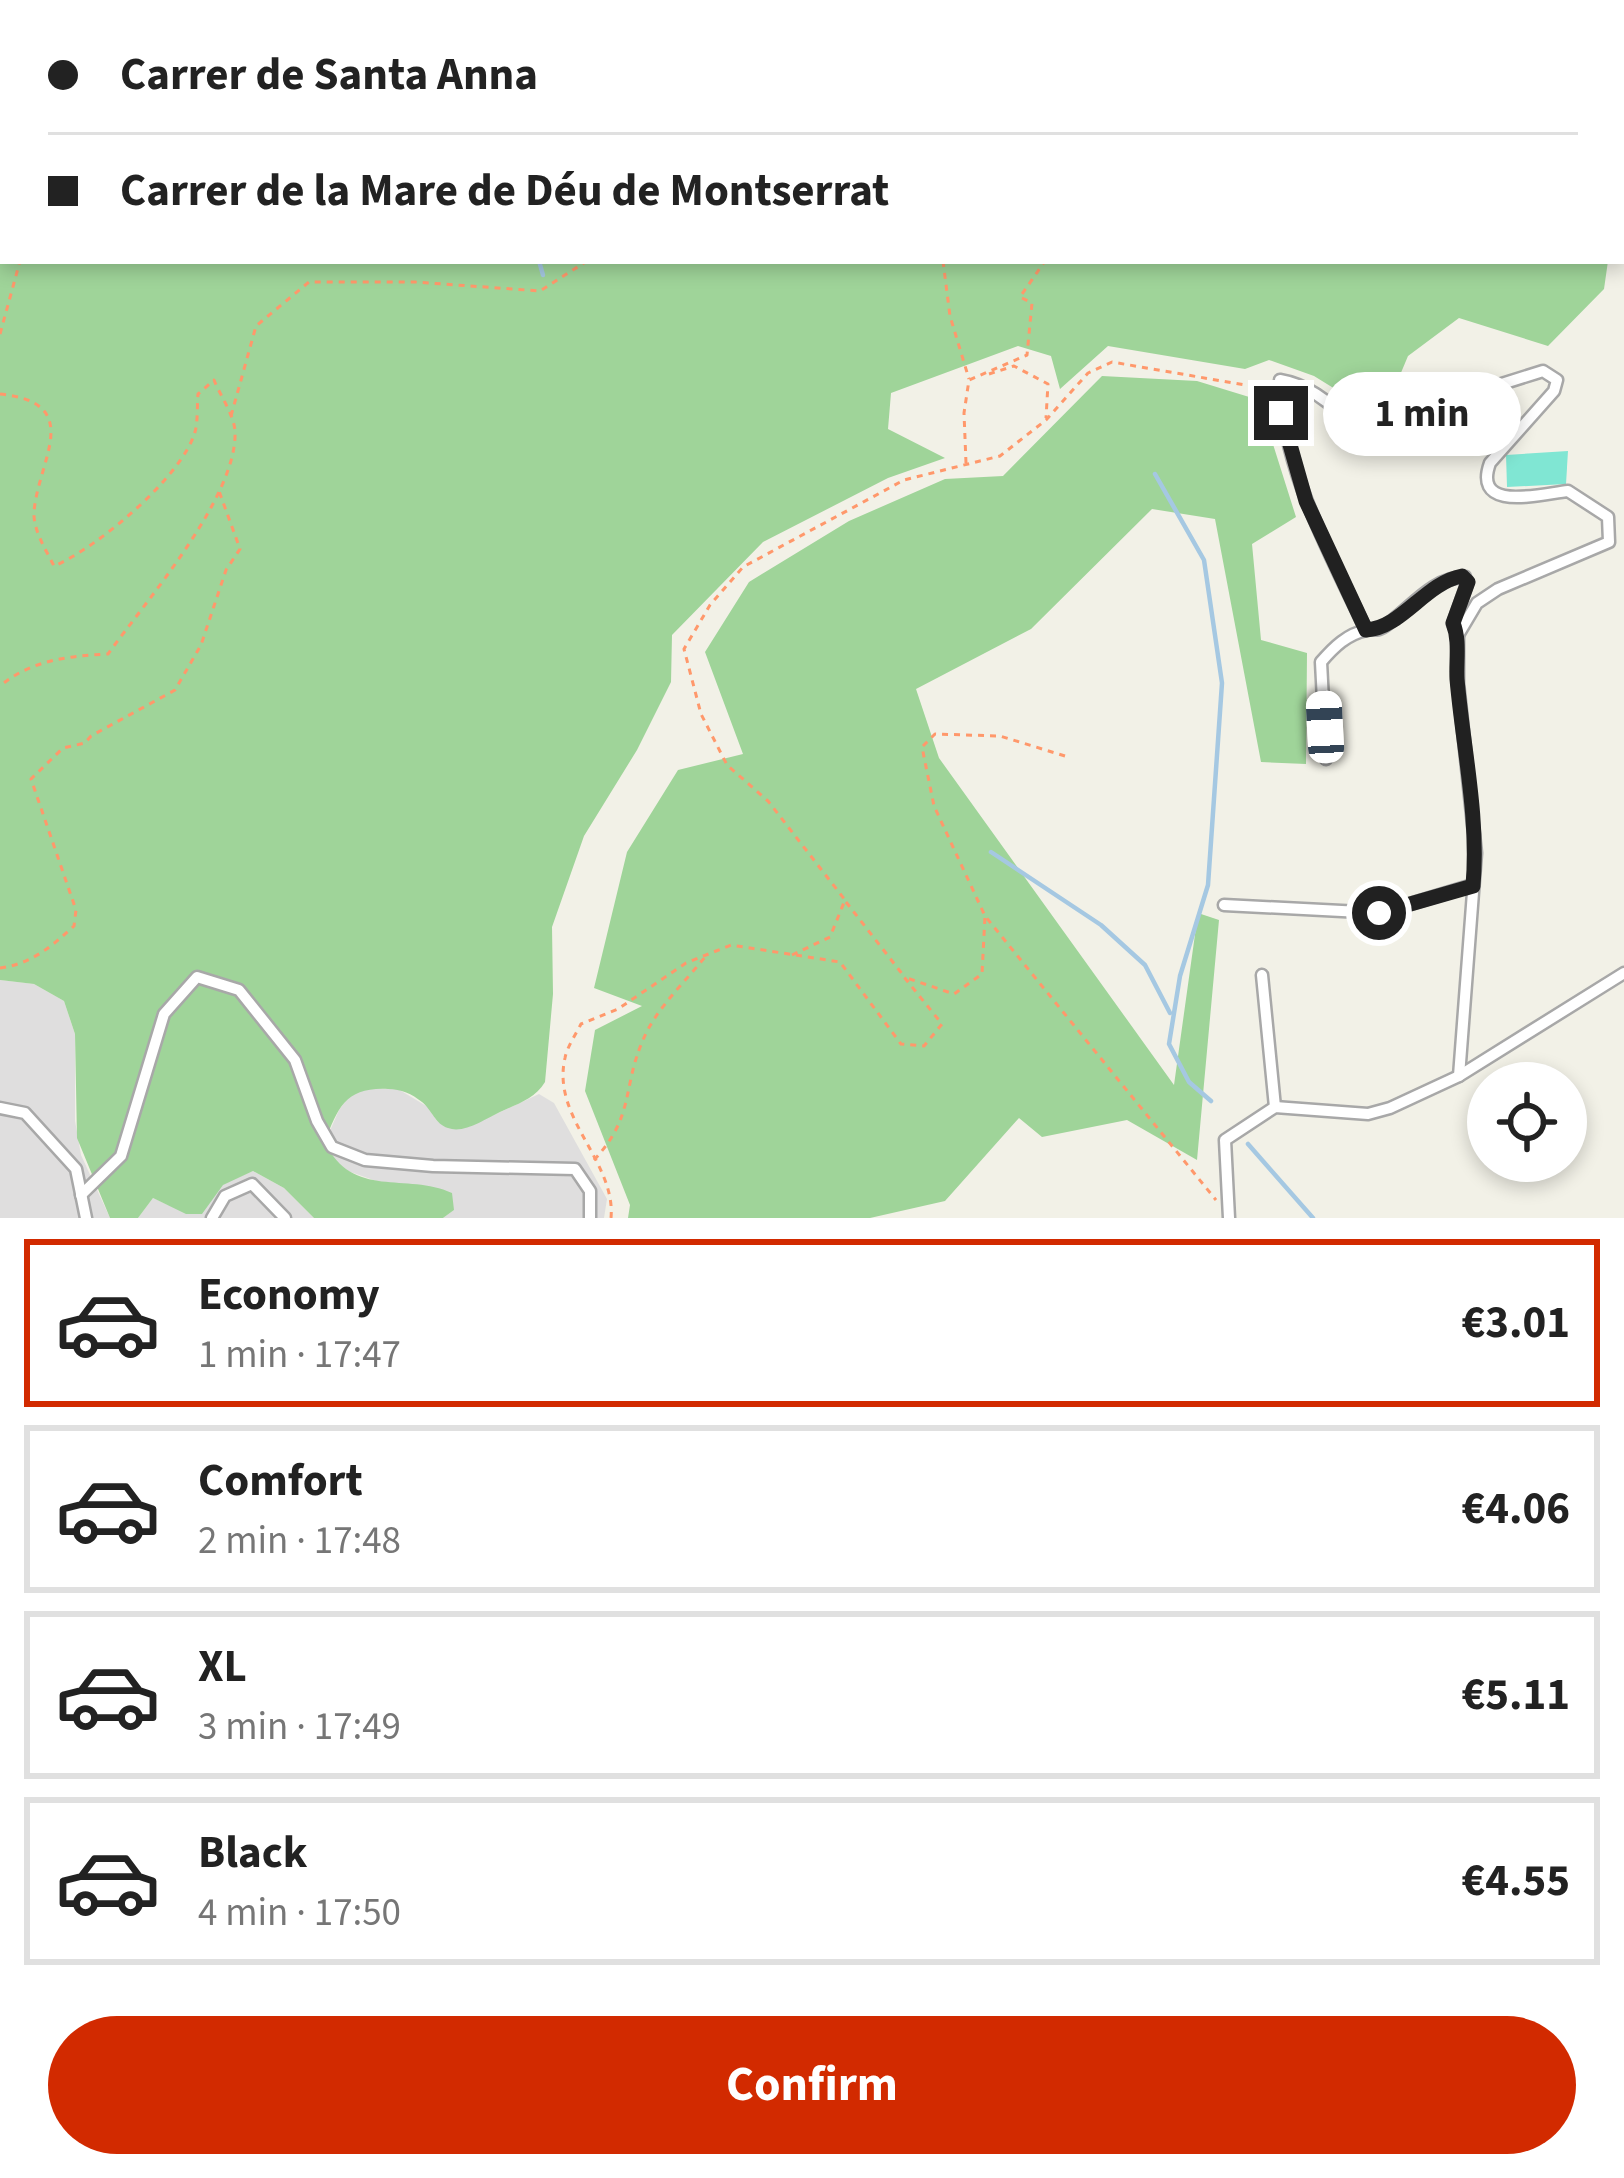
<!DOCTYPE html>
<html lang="en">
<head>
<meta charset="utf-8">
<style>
	:root { --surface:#fff; --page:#f6f6f6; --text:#222; --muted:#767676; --line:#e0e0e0; --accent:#d22a00 }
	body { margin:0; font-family:"Source Sans 3",sans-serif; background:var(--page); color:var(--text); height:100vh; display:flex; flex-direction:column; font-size:45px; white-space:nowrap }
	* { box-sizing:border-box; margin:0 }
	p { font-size:39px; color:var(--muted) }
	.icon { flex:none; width:66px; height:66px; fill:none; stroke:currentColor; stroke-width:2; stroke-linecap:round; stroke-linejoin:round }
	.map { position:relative; height:1218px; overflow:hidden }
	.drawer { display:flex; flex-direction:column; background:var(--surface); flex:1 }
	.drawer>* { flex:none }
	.banner { position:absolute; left:0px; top:0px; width:1626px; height:264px; box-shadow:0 6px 18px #0003; display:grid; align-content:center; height:264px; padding:0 48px; background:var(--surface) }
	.tools { position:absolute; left:1467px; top:1062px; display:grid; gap:24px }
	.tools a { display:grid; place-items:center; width:120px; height:120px; border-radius:50%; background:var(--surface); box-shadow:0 6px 18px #0003; font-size:60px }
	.end { position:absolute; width:54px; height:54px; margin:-27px; border:15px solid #212121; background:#fff; box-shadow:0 0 0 6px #fff }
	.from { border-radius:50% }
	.bubble { position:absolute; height:84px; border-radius:42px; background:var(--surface); box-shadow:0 6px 18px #0003; font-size:39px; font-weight:700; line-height:84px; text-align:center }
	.car { position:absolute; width:36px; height:72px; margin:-36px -18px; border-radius:15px; box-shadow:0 0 9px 3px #0007; background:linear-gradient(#fff 24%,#345 0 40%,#fff 0 76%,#345 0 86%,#fff 0) }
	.banner b { display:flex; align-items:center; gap:42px; height:114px; font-size:45px }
	.banner b+b { border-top:3px solid var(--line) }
	.banner i { width:30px; height:30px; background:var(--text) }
	ul { padding:21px 0 0; list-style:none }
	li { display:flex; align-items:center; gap:36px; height:168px; margin:0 24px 18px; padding:0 24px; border:6px solid var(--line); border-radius:0px }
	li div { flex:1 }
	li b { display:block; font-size:45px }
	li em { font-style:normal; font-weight:700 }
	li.selected { border-color:var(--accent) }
	li>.icon { width:108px; height:108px; stroke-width:1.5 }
	.primary-button { display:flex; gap:24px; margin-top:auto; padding:24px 48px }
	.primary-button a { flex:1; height:138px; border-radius:72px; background:var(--accent); color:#fff; font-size:48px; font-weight:700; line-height:138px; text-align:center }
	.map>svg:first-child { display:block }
</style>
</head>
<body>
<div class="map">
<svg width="1624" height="1218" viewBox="0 0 1624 1218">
	<rect width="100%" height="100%" fill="#f2f1e7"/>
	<g fill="#dfdede">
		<polygon points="0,980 34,984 64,1001 75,1034 75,1121 81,1155 110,1218 0,1218"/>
		<polygon points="364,1088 398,1089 428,1107 437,1121 468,1127 539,1094 554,1103 607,1199 604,1218 443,1218 454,1210 415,1186 379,1182 345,1170 333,1159 325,1142 339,1110 350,1095"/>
		<polygon points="253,1171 284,1188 314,1218 138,1218 153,1198 168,1205"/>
	</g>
	<g fill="#9fd499">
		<path d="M0,0H1624V193L1623,3H3V261H1608L1604,289L1548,346L1459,318L1408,356L1382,418L1314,376L1269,360L1245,369L1108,346L1060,389L1051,356L1018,346L891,393L888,429L945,458L888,478L763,542L672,635L671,682L637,750L584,836L552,927L553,994L545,1082C535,1099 517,1104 500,1112C485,1119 464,1134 448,1128C435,1124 432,1110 422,1102C412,1094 401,1089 388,1089C347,1087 338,1106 325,1142C352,1200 407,1172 452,1193L454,1210L443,1218H314L284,1188L253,1171L223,1185L202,1214H186L153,1198L138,1218H110L77,1138L75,1034L64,1001L34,984L0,980Z"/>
		<polygon points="1102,376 1197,381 1259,400 1296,517 1252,544 1261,640 1307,653 1306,764 1261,762 1215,519 1152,509 1031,629 916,689 939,758 1174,1085 1198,913 1219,920 1197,1160 1127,1120 1042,1137 1019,1118 945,1201 870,1218 628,1218 630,1205 585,1091 595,1030 642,1006 594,988 627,852 678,770 743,754 705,652 749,582 849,521 945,479 1003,476"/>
	</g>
	<polygon fill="#80e6d3" points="1568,451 1566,484 1507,487 1506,455"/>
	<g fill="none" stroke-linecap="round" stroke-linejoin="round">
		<g stroke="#a5c8e2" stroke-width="4.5">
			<polyline points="443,0 444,3"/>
			<polyline points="143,3 143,0"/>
			<polyline points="539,261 543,275"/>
			<polyline points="1155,474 1204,560 1222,683 1208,885 1180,976 1169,1044 1189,1082 1211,1101"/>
			<polyline points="991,852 1101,925 1145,965 1170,1013"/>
			<polyline points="1248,1144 1313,1218"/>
		</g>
		<defs>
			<g id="minor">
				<path d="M1366,630C1329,551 1282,469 1280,380C1310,385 1333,404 1353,427C1360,435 1363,441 1374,447L1470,394L1543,371L1557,380L1554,391L1490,463C1472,513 1540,494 1568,491L1608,517L1609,542L1498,589L1477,603L1458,635"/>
				<path d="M1326,759L1321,662C1334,647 1347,634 1367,630C1381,627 1373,633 1385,626C1410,609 1432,577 1465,577L1467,584L1453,624L1458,635V683L1476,853L1459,1076"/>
				<polyline points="1224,905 1380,913 1473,885"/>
				<polyline points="1262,975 1275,1107"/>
				<polyline points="0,1108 25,1113 76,1169 86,1218"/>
				<polyline points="81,1195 121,1156 164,1014 197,977 239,990 295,1060 317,1121 332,1147 365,1160 433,1166 575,1169 590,1191 590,1218"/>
				<polyline points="212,1218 225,1196 252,1184 285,1218"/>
				<polyline points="1229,1218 1225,1140 1275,1107 1368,1114 1390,1108 1459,1076 1624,973"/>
			</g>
		</defs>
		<use href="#minor" stroke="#a8a8a8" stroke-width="15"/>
		<g stroke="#ff986b" stroke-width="3" stroke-dasharray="6 6" stroke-linecap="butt">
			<polyline points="1029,0 1041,3"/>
			<polyline points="484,3 486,0"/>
			<polyline points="0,122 3,121"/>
			<polyline points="1623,169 1624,169"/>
			<polyline points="0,192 3,194"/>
			<polyline points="943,261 950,316 969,379"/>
			<polyline points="0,334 20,261"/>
			<polyline points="989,374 1014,366 1048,384 1046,418"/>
			<path d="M0,394C86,403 38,460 34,512C33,530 46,550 54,566C97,548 182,477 195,432C198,421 197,406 198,394L214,380C220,395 234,415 235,431C238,496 146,601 108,654C69,656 31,660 0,686"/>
			<polyline points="231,416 256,326 309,282 415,282 540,291 587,261"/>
			<polyline points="966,463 964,413 969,380 1027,355 1032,303 1020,297 1045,261"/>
			<polyline points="1065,756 1000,736 935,734 922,747 934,806 985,916 1216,1200"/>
			<polyline points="846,902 903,975"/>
			<polyline points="792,955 830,937 845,900 768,801 727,765 701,714 684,649 710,605 743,567 904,480 1000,456 1046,420 1088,373 1112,362 1251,386 1268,385"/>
			<path d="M0,968C31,964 51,947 74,926L76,910L31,779L63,748L85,743L91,736L175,690L201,645L226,570L240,549L219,491"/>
			<path d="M594,1160C635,1116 622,1088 643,1040C655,1010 685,982 705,957"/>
			<path d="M611,1218C616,1161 551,1118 565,1058C567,1047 576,1034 581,1024L618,1009L686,963L731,945L840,962L901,1044L924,1046L942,1024L904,977L954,994L982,974L985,916"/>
		</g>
		<use href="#minor" stroke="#fff" stroke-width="10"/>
	</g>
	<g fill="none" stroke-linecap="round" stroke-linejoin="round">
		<path stroke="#212121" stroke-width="15" d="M1281,413L1306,501L1366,630C1402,628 1425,583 1462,576L1468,582L1453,623C1460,641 1456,660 1457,679C1463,748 1479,816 1473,886L1379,913"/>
	</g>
</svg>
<div class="tools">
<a><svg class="icon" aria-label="locate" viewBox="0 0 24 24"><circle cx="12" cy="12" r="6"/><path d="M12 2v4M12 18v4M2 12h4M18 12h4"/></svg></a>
</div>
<i class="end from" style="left:1379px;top:913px"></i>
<i class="end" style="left:1281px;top:413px"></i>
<div class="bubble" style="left:1323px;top:372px;width:198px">1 min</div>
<i class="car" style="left:1325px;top:727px;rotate:357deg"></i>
<div class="banner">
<b><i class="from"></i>Carrer de Santa Anna</b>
<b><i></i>Carrer de la Mare de Déu de Montserrat</b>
</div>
</div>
<section class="drawer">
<ul>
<li class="selected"><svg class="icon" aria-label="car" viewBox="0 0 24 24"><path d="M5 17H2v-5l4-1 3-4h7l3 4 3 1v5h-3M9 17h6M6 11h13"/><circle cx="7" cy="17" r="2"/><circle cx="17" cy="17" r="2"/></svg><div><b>Economy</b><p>1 min · 17:47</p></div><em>€3.01</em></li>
<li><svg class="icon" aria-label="car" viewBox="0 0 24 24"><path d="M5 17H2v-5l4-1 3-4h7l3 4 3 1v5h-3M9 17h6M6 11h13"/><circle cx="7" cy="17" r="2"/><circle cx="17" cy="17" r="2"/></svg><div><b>Comfort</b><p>2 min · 17:48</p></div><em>€4.06</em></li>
<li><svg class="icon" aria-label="car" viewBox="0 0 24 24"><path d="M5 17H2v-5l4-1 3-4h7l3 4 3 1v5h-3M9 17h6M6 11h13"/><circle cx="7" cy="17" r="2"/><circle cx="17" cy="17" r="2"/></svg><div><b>XL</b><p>3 min · 17:49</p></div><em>€5.11</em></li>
<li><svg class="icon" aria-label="car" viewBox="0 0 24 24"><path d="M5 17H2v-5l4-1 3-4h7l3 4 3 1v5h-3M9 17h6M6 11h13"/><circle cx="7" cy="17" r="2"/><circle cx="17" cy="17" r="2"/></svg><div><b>Black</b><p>4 min · 17:50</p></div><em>€4.55</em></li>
</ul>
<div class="primary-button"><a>Confirm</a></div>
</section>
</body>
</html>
